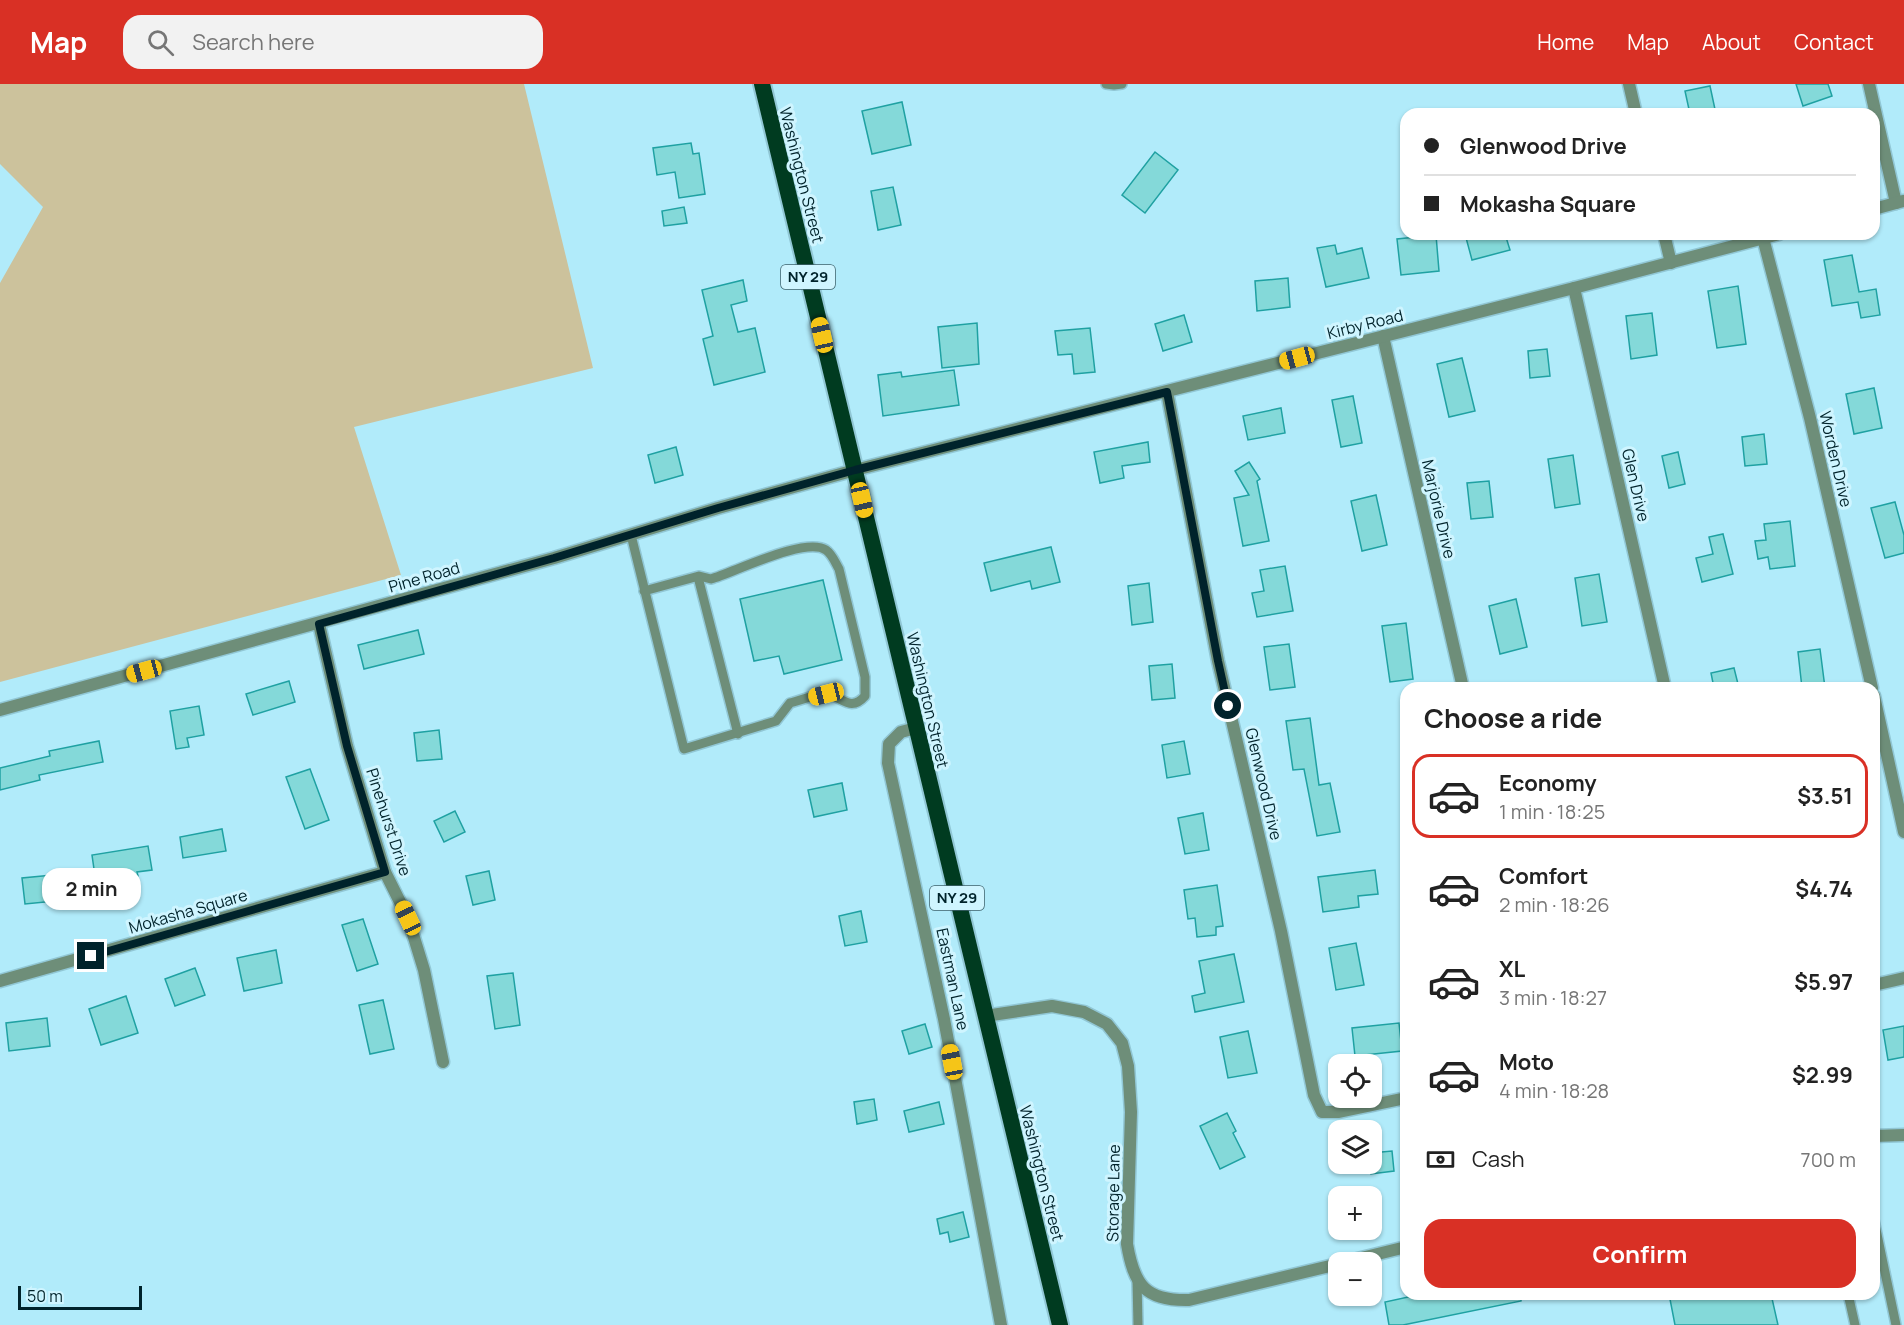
<!DOCTYPE html>
<html lang="en">
<head>
<meta charset="utf-8">
<style>
	:root { --surface:#fff; --page:#f2f2f2; --text:#222; --muted:#767676; --line:#e0e0e0; --accent:#d93025 }
	body { margin:0; font-family:Manrope,sans-serif; background:var(--page); color:var(--text); height:100vh; display:flex; flex-direction:column; font-size:22px; white-space:nowrap }
	* { box-sizing:border-box; margin:0 }
	p { font-size:20px; color:var(--muted) }
	.icon { flex:none; width:33px; height:33px; fill:none; stroke:currentColor; stroke-width:2; stroke-linecap:round; stroke-linejoin:round }
	.map { position:relative; flex:1; overflow:hidden }
	.sheet { position:absolute; left:1400px; top:598px; width:480px; height:618px; display:flex; flex-direction:column; background:var(--surface); border-radius:18px; box-shadow:0 2px 4px #0004 }
	.sheet>* { flex:none }
	.top-card { position:absolute; left:1400px; top:24px; width:480px; height:132px; border-radius:18px; box-shadow:0 2px 4px #0004; display:grid; align-content:center; height:132px; padding:0 24px; background:var(--surface) }
	.tools { position:absolute; left:1328px; top:970px; display:grid; gap:12px }
	.tools a { display:grid; place-items:center; width:54px; height:54px; border-radius:12px; background:var(--surface); box-shadow:0 2px 4px #0004; font-size:30px }
	.scale { position:absolute; left:18px; bottom:15px; width:124px; box-sizing:border-box; padding-left:6px; border:3px solid #00232b; border-top:0; font-size:16px; line-height:21px; white-space:nowrap; color:#00232b; -webkit-text-stroke:4px #cff5ff; paint-order:stroke }
	.end { position:absolute; width:27px; height:27px; margin:-14px; border:8px solid #00232b; background:#fff; box-shadow:0 0 0 3px #fff }
	.from { border-radius:50% }
	.bubble { position:absolute; height:42px; border-radius:18px; background:var(--surface); box-shadow:0 2px 4px #0004; font-size:20px; font-weight:700; line-height:42px; text-align:center }
	.car { position:absolute; width:18px; height:36px; margin:-18px -9px; border-radius:8px; box-shadow:0 0 4px 2px #0007; background:linear-gradient(#f5c518 24%,#345 0 40%,#f5c518 0 76%,#345 0 86%,#f5c518 0) }
	.top-card b { display:flex; align-items:center; gap:21px; height:57px; font-size:22px }
	.top-card b+b { border-top:2px solid var(--line) }
	.top-card i { width:15px; height:15px; background:var(--text) }
	ul { padding:0; list-style:none }
	li { display:flex; align-items:center; gap:18px; height:84px; margin:0 12px 9px; padding:0 12px; border:3px solid transparent; border-radius:18px }
	li div { flex:1 }
	li b { display:block; font-size:22px }
	li em { font-style:normal; font-weight:700 }
	li.on { border-color:var(--accent) }
	li>.icon { width:54px; height:54px; stroke-width:1.5 }
	h2 { padding:0 24px; font-size:27px; line-height:72px }
	.pay { display:flex; align-items:center; gap:15px; height:66px; padding:0 24px; font-size:22px }
	.pay p { margin-inline-start:auto }
	.cta { display:flex; gap:12px; margin-top:auto; padding:12px 24px }
	.cta a { flex:1; height:69px; border-radius:18px; background:var(--accent); color:#fff; font-size:24px; font-weight:700; line-height:69px; text-align:center }
	header { display:flex; align-items:center; gap:36px; box-sizing:border-box; height:84px; padding:0 30px; background:var(--accent); color:#fff }
	header strong { font-size:28px }
	nav { display:flex; gap:33px; margin-inline-start:auto; font-size:21px }
	.search { width:420px; height:54px; background:var(--page); display:flex; align-items:center; gap:15px; box-sizing:border-box; padding:0 21px; border-radius:18px; color:var(--muted); font-size:22px }
	.map>svg:first-child { display:block }
</style>
</head>
<body>
<header>
<strong>Map</strong>
<div class="search"><svg class="icon" aria-label="search" viewBox="0 0 24 24"><circle cx="10" cy="10" r="6"/><path d="M15 15l6 6"/></svg>Search here</div>
<nav><a>Home</a><a>Map</a><a>About</a><a>Contact</a></nav>
</header>
<div class="map">
<svg width="1904" height="1241" viewBox="0 0 1904 1241">
	<rect width="100%" height="100%" fill="#b1ebfa"/>
	<polygon fill="#ccc29c" points="0,0 524,0 593,284 354,343 401,491 0,598 0,199 43,123 0,80"/>
	<g fill="#84d9d9" stroke="#1fa1a2" stroke-width="1.5">
		<polygon points="1796,0 1828,0 1832,12 1803,22"/>
		<polygon points="1710,2 1716,30 1690,30 1685,7"/>
		<polygon points="902,18 911,61 872,70 862,27"/>
		<polygon points="691,59 693,70 699,69 705,110 679,114 675,88 657,91 653,64"/>
		<polygon points="1155,68 1178,86 1145,129 1122,111"/>
		<polygon points="893,103 901,141 878,146 871,107"/>
		<polygon points="684,123 687,139 664,142 662,127"/>
		<polygon points="1465,150 1505,150 1510,166 1472,176"/>
		<polygon points="1436,151 1439,187 1401,191 1397,155"/>
		<polygon points="1335,161 1337,170 1362,164 1369,194 1326,203 1317,164"/>
		<polygon points="1852,171 1859,208 1876,205 1880,231 1861,234 1858,218 1832,222 1824,176"/>
		<polygon points="1288,194 1290,223 1257,227 1255,197"/>
		<polygon points="743,196 747,217 731,221 738,248 755,244 765,288 714,301 703,255 713,252 702,206"/>
		<polygon points="1738,202 1746,260 1717,264 1708,207"/>
		<polygon points="1652,229 1657,271 1631,275 1626,232"/>
		<polygon points="1184,231 1192,258 1163,267 1155,240"/>
		<polygon points="977,239 979,280 942,284 938,243"/>
		<polygon points="1090,244 1095,288 1074,290 1072,270 1058,271 1055,247"/>
		<polygon points="1547,265 1550,292 1530,294 1528,267"/>
		<polygon points="1462,274 1475,327 1449,333 1437,280"/>
		<polygon points="954,286 959,321 883,332 878,291 901,288 902,293"/>
		<polygon points="1874,304 1882,344 1854,350 1846,310"/>
		<polygon points="1353,312 1362,359 1341,363 1332,316"/>
		<polygon points="1281,324 1285,349 1248,356 1243,332"/>
		<polygon points="1764,350 1767,380 1745,382 1742,353"/>
		<polygon points="1148,358 1150,378 1122,382 1124,394 1100,399 1094,368"/>
		<polygon points="676,363 683,391 655,399 648,371"/>
		<polygon points="1678,368 1685,400 1669,404 1662,372"/>
		<polygon points="1573,371 1580,420 1555,424 1548,375"/>
		<polygon points="1249,378 1260,395 1257,397 1269,457 1243,462 1234,414 1249,411 1235,387"/>
		<polygon points="1489,397 1493,433 1471,435 1467,399"/>
		<polygon points="1376,411 1387,461 1362,467 1351,417"/>
		<polygon points="1895,418 1904,451 1904,469 1885,474 1871,424"/>
		<polygon points="1790,437 1795,482 1770,485 1768,473 1758,475 1755,457 1766,456 1764,440"/>
		<polygon points="1723,450 1733,490 1702,498 1696,474 1713,470 1709,453"/>
		<polygon points="1051,463 1060,498 1032,505 1030,497 991,507 984,479"/>
		<polygon points="1285,482 1293,527 1257,533 1252,509 1264,507 1260,486"/>
		<polygon points="1599,490 1607,538 1582,542 1575,494"/>
		<polygon points="823,496 842,576 784,590 779,572 754,577 740,515"/>
		<polygon points="1149,499 1153,538 1132,541 1128,502"/>
		<polygon points="1516,515 1527,563 1500,570 1489,522"/>
		<polygon points="1406,539 1413,595 1390,598 1382,542"/>
		<polygon points="418,546 424,570 364,585 358,561"/>
		<polygon points="1289,560 1295,603 1270,606 1264,563"/>
		<polygon points="1820,565 1825,604 1802,604 1798,568"/>
		<polygon points="1172,580 1175,614 1152,616 1149,582"/>
		<polygon points="1734,584 1739,604 1714,604 1711,589"/>
		<polygon points="289,597 295,618 253,631 246,610"/>
		<polygon points="199,622 204,651 187,654 189,663 176,665 170,627"/>
		<polygon points="1310,634 1319,701 1330,699 1340,748 1317,752 1304,685 1293,686 1286,637"/>
		<polygon points="439,646 442,675 417,677 414,649"/>
		<polygon points="99,657 103,678 39,691 40,696 0,706 0,684 50,672 49,667"/>
		<polygon points="1184,657 1190,690 1167,694 1162,661"/>
		<polygon points="310,685 329,736 305,745 286,693"/>
		<polygon points="842,699 847,726 814,733 808,706"/>
		<polygon points="455,727 465,748 444,758 434,737"/>
		<polygon points="1203,729 1209,766 1185,770 1178,734"/>
		<polygon points="222,745 226,767 183,774 180,753"/>
		<polygon points="148,762 152,786 137,788 138,792 96,799 92,771"/>
		<polygon points="1375,786 1378,810 1358,812 1359,823 1323,828 1318,793"/>
		<polygon points="489,787 495,816 473,821 466,792"/>
		<polygon points="63,790 65,816 25,820 22,794"/>
		<polygon points="1217,801 1223,842 1216,843 1216,851 1197,853 1195,834 1188,835 1184,806"/>
		<polygon points="861,827 867,858 845,862 839,832"/>
		<polygon points="363,835 378,880 357,887 342,841"/>
		<polygon points="1356,859 1364,901 1336,906 1329,864"/>
		<polygon points="276,866 282,899 244,907 237,874"/>
		<polygon points="1234,870 1244,918 1195,928 1192,912 1205,909 1199,877"/>
		<polygon points="195,884 205,911 175,922 165,895"/>
		<polygon points="513,889 520,941 495,945 487,892"/>
		<polygon points="126,912 138,949 101,961 89,925"/>
		<polygon points="383,916 394,965 370,970 359,921"/>
		<polygon points="47,934 50,962 9,967 6,939"/>
		<polygon points="1399,939 1402,967 1355,972 1352,944"/>
		<polygon points="925,940 932,963 909,970 902,947"/>
		<polygon points="1904,942 1904,973 1888,976 1883,946"/>
		<polygon points="1248,947 1257,989 1228,994 1220,953"/>
		<polygon points="874,1015 877,1036 857,1040 854,1018"/>
		<polygon points="939,1018 944,1040 909,1048 904,1027"/>
		<polygon points="1227,1029 1236,1047 1233,1049 1245,1073 1220,1085 1200,1042"/>
		<polygon points="1392,1067 1394,1087 1371,1090 1371,1069"/>
		<polygon points="963,1128 969,1153 950,1158 948,1148 940,1150 937,1135"/>
		<polygon points="1422,1210 1521,1210 1521,1217 1403,1241 1389,1241 1385,1218"/>
		<polygon points="1669,1210 1771,1210 1778,1241 1675,1241"/>
	</g>
	<g fill="none" stroke-linecap="round" stroke-linejoin="round">
		<defs>
			<g id="service">
				<polyline points="1106,0 1114,1 1122,0"/>
				<path d="M631,451L684,665L776,637L790,619C799,617 818,609 826,610C842,612 850,629 865,612V593L839,485C835,478 832,470 826,466C806,452 735,488 711,495L699,492L644,507"/>
				<polyline points="698,493 738,650"/>
				<polyline points="1874,1136 1896,1241"/>
				<polyline points="1137,1196 1138,1241"/>
				<polyline points="1848,1210 1855,1241"/>
			</g>
			<g id="minor">
				<polyline points="1629,0 1636,30"/>
				<polyline points="1869,0 1896,119"/>
				<polyline points="1874,125 1903,117"/>
				<polyline points="1664,150 1671,179"/>
				<polyline points="1763,154 1810,334 1872,604"/>
				<polyline points="1574,204 1665,604"/>
				<polyline points="1383,252 1463,604"/>
				<polyline points="1167,308 1218,577 1281,847 1314,1011 1322,1028 1339,1028 1406,1014"/>
				<polyline points="319,540 347,662 385,788 408,834 424,886 443,978"/>
				<polyline points="1874,612 1904,748"/>
				<polyline points="0,626 554,474 718,424 855,386 1574,204 1779,150"/>
				<polyline points="916,644 901,648 889,660 888,679 944,935 1001,1241"/>
				<polyline points="0,897 385,788"/>
				<polyline points="1874,901 1904,894"/>
				<path d="M985,932L1052,922L1084,928L1107,940L1122,959L1128,982L1131,1028L1127,1160C1134,1201 1145,1217 1189,1216L1338,1180"/>
				<polyline points="1874,1052 1904,1051"/>
				<polyline points="1341,1179 1406,1163"/>
			</g>
			<polyline id="trunk" points="762,0 1060,1241"/>
		</defs>
		<use href="#service" stroke="#91c7d5" stroke-width="12"/>
		<use href="#minor" stroke="#91c7d5" stroke-width="15"/>
		<use href="#trunk" stroke="#91c7d5" stroke-width="20"/>
		<use href="#service" stroke="#6e8e79" stroke-width="9"/>
		<use href="#minor" stroke="#6e8e79" stroke-width="12"/>
		<use href="#trunk" stroke="#003b20" stroke-width="16"/>
	</g>
	<g fill="none" stroke-linecap="round" stroke-linejoin="round">
		<polyline stroke="#00232b" stroke-width="8" points="91,872 385,788 347,662 319,540 554,474 718,424 855,386 1167,308 1218,577 1228,622"/>
	</g>
	<g text-anchor="middle" stroke-width="6" stroke-linejoin="round" paint-order="stroke">
		<g fill="#cff5ff" stroke="#3e626b" stroke-width="1.5">
			<rect x="781" y="181" width="54" height="24" rx="4.5"/>
			<rect x="930" y="802" width="54" height="24" rx="4.5"/>
		</g>
		<g font-size="15" font-weight="bold" fill="#00232b">
			<text x="808" y="198">NY 29</text>
			<text x="957" y="819">NY 29</text>
		</g>
		<g font-size="16" fill="#00232b" stroke="#cff5ff">
			<text transform="translate(802 91) rotate(76)" y="6">Washington Street</text>
			<text transform="translate(1365 240) rotate(-14)" y="6">Kirby Road</text>
			<text transform="translate(1836 375) rotate(77)" y="6">Worden Drive</text>
			<text transform="translate(1636 401) rotate(77)" y="6">Glen Drive</text>
			<text transform="translate(1439 425) rotate(77)" y="6">Marjorie Drive</text>
			<text transform="translate(424 493) rotate(-16)" y="6">Pine Road</text>
			<text transform="translate(928 616) rotate(77)" y="6">Washington Street</text>
			<text transform="translate(1264 700) rotate(77)" y="6">Glenwood Drive</text>
			<text transform="translate(389 738) rotate(72)" y="6">Pinehurst Drive</text>
			<text transform="translate(188 827) rotate(-16)" y="6">Mokasha Square</text>
			<text transform="translate(953 895) rotate(78)" y="6">Eastman Lane</text>
			<text transform="translate(1042 1089) rotate(76)" y="6">Washington Street</text>
			<text transform="translate(1113 1109) rotate(-89)" y="6">Storage Lane</text>
		</g>
	</g>
</svg>
<div class="tools">
<a><svg class="icon" aria-label="locate" viewBox="0 0 24 24"><circle cx="12" cy="12" r="6"/><path d="M12 2v4M12 18v4M2 12h4M18 12h4"/></svg></a>
<a><svg class="icon" aria-label="layers" viewBox="0 0 24 24"><path d="M12 4l9 5-9 5-9-5zM3 14l9 5 9-5"/></svg></a>
<a>+</a>
<a>−</a>
</div>
<div class="scale">50 m</div>
<i class="end from" style="left:1228px;top:622px"></i>
<i class="end" style="left:91px;top:872px"></i>
<div class="bubble" style="left:42px;top:784px;width:99px">2 min</div>
<i class="car" style="left:822px;top:251px;rotate:347deg"></i>
<i class="car" style="left:1297px;top:274px;rotate:255deg"></i>
<i class="car" style="left:862px;top:416px;rotate:167deg"></i>
<i class="car" style="left:144px;top:587px;rotate:255deg"></i>
<i class="car" style="left:826px;top:610px;rotate:256deg"></i>
<i class="car" style="left:408px;top:834px;rotate:335deg"></i>
<i class="car" style="left:952px;top:978px;rotate:349deg"></i>
<div class="top-card">
<b><i class="from"></i>Glenwood Drive</b>
<b><i></i>Mokasha Square</b>
</div>
<section class="sheet">
<h2>Choose a ride</h2>
<ul>
<li class="on"><svg class="icon" aria-label="car" viewBox="0 0 24 24"><path d="M5 17H2v-5l4-1 3-4h7l3 4 3 1v5h-3M9 17h6M6 11h13"/><circle cx="7" cy="17" r="2"/><circle cx="17" cy="17" r="2"/></svg><div><b>Economy</b><p>1 min · 18:25</p></div><em>$3.51</em></li>
<li><svg class="icon" aria-label="car" viewBox="0 0 24 24"><path d="M5 17H2v-5l4-1 3-4h7l3 4 3 1v5h-3M9 17h6M6 11h13"/><circle cx="7" cy="17" r="2"/><circle cx="17" cy="17" r="2"/></svg><div><b>Comfort</b><p>2 min · 18:26</p></div><em>$4.74</em></li>
<li><svg class="icon" aria-label="car" viewBox="0 0 24 24"><path d="M5 17H2v-5l4-1 3-4h7l3 4 3 1v5h-3M9 17h6M6 11h13"/><circle cx="7" cy="17" r="2"/><circle cx="17" cy="17" r="2"/></svg><div><b>XL</b><p>3 min · 18:27</p></div><em>$5.97</em></li>
<li><svg class="icon" aria-label="car" viewBox="0 0 24 24"><path d="M5 17H2v-5l4-1 3-4h7l3 4 3 1v5h-3M9 17h6M6 11h13"/><circle cx="7" cy="17" r="2"/><circle cx="17" cy="17" r="2"/></svg><div><b>Moto</b><p>4 min · 18:28</p></div><em>$2.99</em></li>
</ul>
<div class="pay"><svg class="icon" aria-label="cash" viewBox="0 0 24 24"><path d="M3 7h18v10H3z"/><circle cx="12" cy="12" r="2"/></svg>Cash<p>700 m</p></div>
<div class="cta"><a>Confirm</a></div>
</section>
</div>
</body>
</html>
